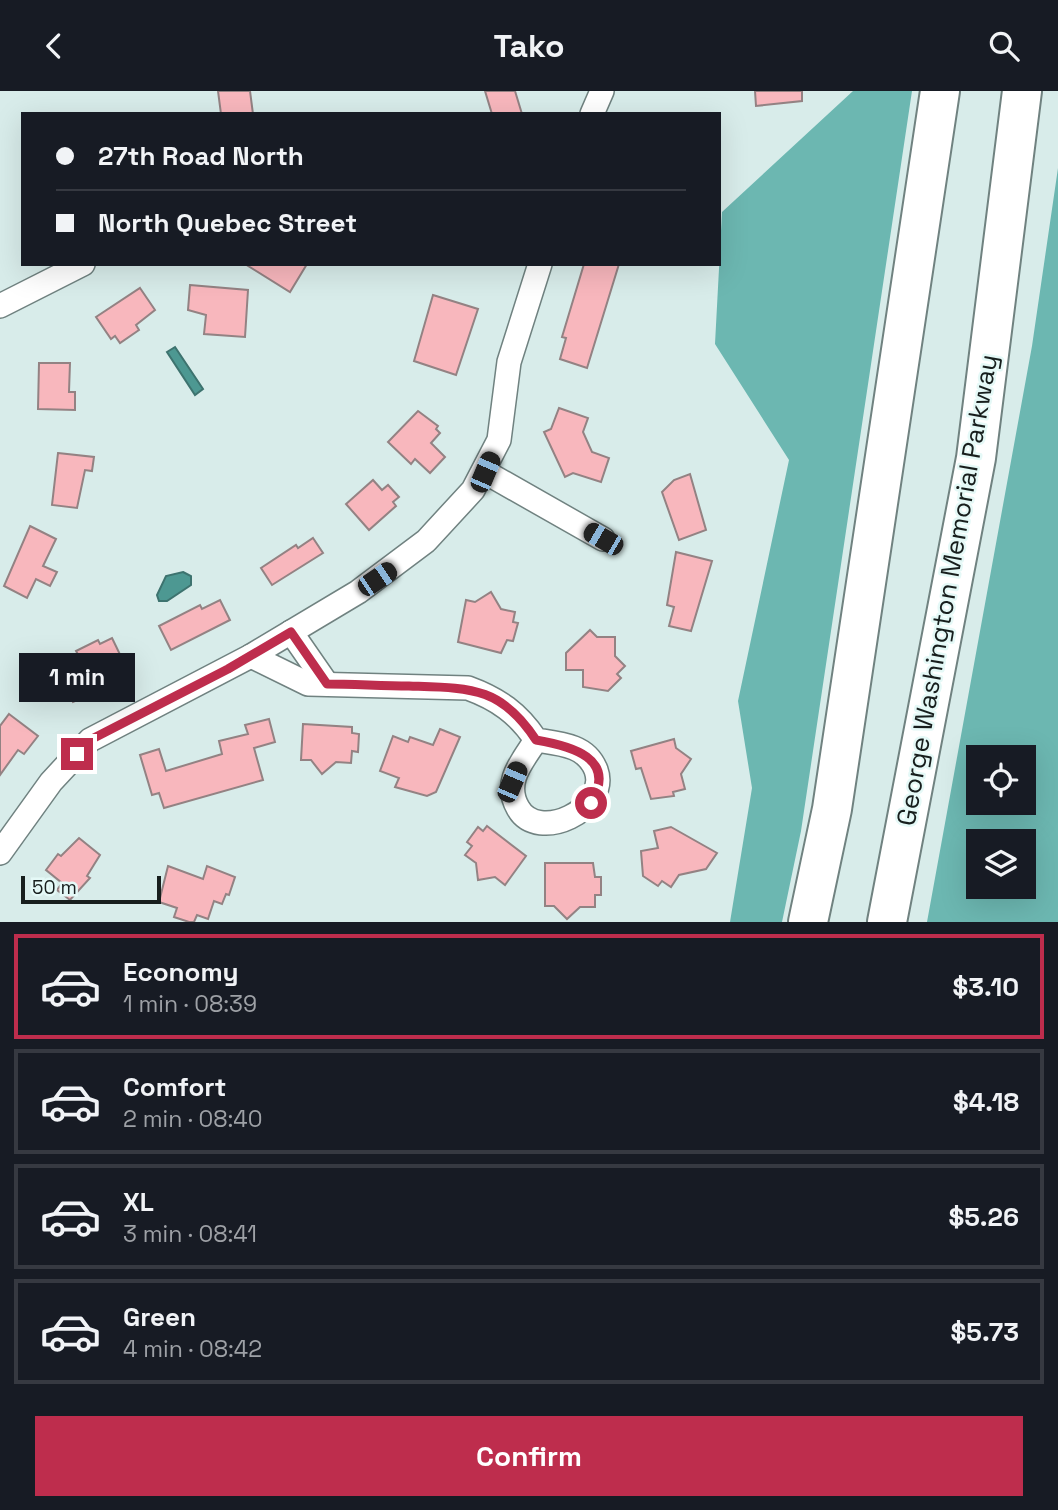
<!DOCTYPE html>
<html lang="en">
<head>
<meta charset="utf-8">
<style>
	:root { --surface:#171b24; --page:#242831; --text:#f1f3f6; --muted:#9ea1a6; --line:#363941; --accent:#be2d4d }
	body { margin:0; font-family:"Space Grotesk",sans-serif; background:var(--page); color:var(--text); height:100vh; display:flex; flex-direction:column; font-size:26px; white-space:nowrap }
	* { box-sizing:border-box; margin:0 }
	p { font-size:23px; color:var(--muted) }
	.icon { flex:none; width:38px; height:38px; fill:none; stroke:currentColor; stroke-width:2; stroke-linecap:round; stroke-linejoin:round }
	.map { position:relative; height:831px; overflow:hidden }
	.drawer { display:flex; flex-direction:column; background:var(--surface); flex:1 }
	.drawer>* { flex:none }
	.top-card { position:absolute; left:21px; top:21px; width:700px; height:154px; border-radius:0px; box-shadow:0 7px 28px #0002; display:grid; align-content:center; height:154px; padding:0 35px; background:var(--surface) }
	.fabs { position:absolute; left:966px; top:654px; display:grid; gap:14px }
	.fabs a { display:grid; place-items:center; width:70px; height:70px; border-radius:0px; background:var(--surface); box-shadow:0 7px 28px #0002; font-size:35px }
	.scale { position:absolute; left:21px; bottom:18px; width:140px; box-sizing:border-box; padding-left:7px; border:4px solid #171e1d; border-top:0; font-size:19px; line-height:24px; white-space:nowrap; color:#171e1d; -webkit-text-stroke:5px #e5f9f7; paint-order:stroke }
	.end { position:absolute; width:32px; height:32px; margin:-16px; border:9px solid #be2d4d; background:#fff; box-shadow:0 0 0 4px #fff }
	.from { border-radius:50% }
	.bubble { position:absolute; height:49px; border-radius:0px; background:var(--surface); box-shadow:0 7px 28px #0002; font-size:23px; font-weight:700; line-height:49px; text-align:center }
	.car { position:absolute; width:21px; height:42px; margin:-21px -10px; border-radius:9px; box-shadow:0 0 5px 2px #0007; background:linear-gradient(#222 24%,#8ab4d8 0 40%,#222 0 76%,#8ab4d8 0 86%,#222 0) }
	.top-card b { display:flex; align-items:center; gap:24px; height:66px; font-size:26px }
	.top-card b+b { border-top:2px solid var(--line) }
	.top-card i { width:18px; height:18px; background:var(--text) }
	ul { padding:12px 0 0; list-style:none }
	li { display:flex; align-items:center; gap:21px; height:105px; margin:0 14px 10px; padding:0 21px; border:4px solid var(--line); border-radius:0px }
	li div { flex:1 }
	li b { display:block; font-size:26px }
	li em { font-style:normal; font-weight:700 }
	li.selected { border-color:var(--accent) }
	li>.icon { width:63px; height:63px; stroke-width:1.5 }
	.cta { display:flex; gap:14px; margin-top:auto; padding:14px 35px }
	.cta a { flex:1; height:80px; border-radius:0px; background:var(--accent); color:#fff; font-size:28px; font-weight:700; line-height:80px; text-align:center }
	header { display:flex; justify-content:space-between; align-items:center; height:91px; padding:0 35px; background:var(--surface); font-size:32px; font-weight:700 }
	.map>svg:first-child { display:block }
</style>
</head>
<body>
<header><svg class="icon" aria-label="back" viewBox="0 0 24 24"><path d="M15 5l-7 7 7 7"/></svg>Tako<svg class="icon" aria-label="search" viewBox="0 0 24 24"><circle cx="10" cy="10" r="6"/><path d="M15 15l6 6"/></svg></header>
<div class="map">
<svg width="1058" height="831" viewBox="0 0 1058 831">
	<rect width="100%" height="100%" fill="#d8ecea"/>
	<g fill="#6cb7b1" fill-rule="evenodd">
		<polygon points="853,0 912,0 801,740 782,831 730,831 752,697 738,610 789,369 715,253 722,121"/>
		<path d="M1058,77V831H927L1032,255ZM978,667H1024V712H978ZM978,751H1024V796H978Z"/>
	</g>
	<g fill="#4d9892" stroke="#3d736f" stroke-width="2">
		<polygon points="175,256 203,298 195,304 167,261"/>
		<polygon points="183,481 191,485 191,494 167,510 159,510 157,504 166,485"/>
	</g>
	<g fill="#f8b7bd" stroke="#938283" stroke-width="2">
		<polygon points="218,0 250,0 253,23 221,23"/>
		<polygon points="485,0 515,0 522,23 492,23"/>
		<polygon points="755,0 802,0 802,10 756,15"/>
		<polygon points="245,173 307,173 290,201"/>
		<polygon points="584,173 619,173 587,277 560,268 566,247 562,246"/>
		<polygon points="190,194 248,199 245,246 204,243 206,224 188,219"/>
		<polygon points="140,197 155,219 136,234 139,239 120,252 115,245 111,248 96,226"/>
		<polygon points="433,204 478,218 456,284 414,270"/>
		<polygon points="39,272 70,272 69,301 75,301 75,319 38,318"/>
		<polygon points="559,317 588,327 583,341 592,361 609,367 601,391 573,382 565,386 544,341 551,338"/>
		<polygon points="418,320 438,335 436,338 440,342 431,352 445,366 430,382 415,368 411,373 388,351"/>
		<polygon points="58,362 94,366 92,380 85,379 77,417 52,414"/>
		<polygon points="690,383 706,439 679,449 662,401 674,389"/>
		<polygon points="373,389 382,399 388,394 399,406 393,411 396,415 369,439 346,413"/>
		<polygon points="30,435 56,448 43,475 57,481 50,495 36,488 27,507 4,495"/>
		<polygon points="313,447 323,462 272,494 261,477 296,454 298,457"/>
		<polygon points="676,461 712,470 691,540 669,535 674,516 667,514"/>
		<polygon points="491,501 501,518 515,521 513,531 518,532 513,550 507,549 501,562 458,551 466,509 475,511"/>
		<polygon points="220,509 230,529 171,559 159,535 200,514 202,518"/>
		<polygon points="590,539 597,546 615,546 615,565 625,575 617,583 621,587 608,600 583,596 583,579 566,579 566,562"/>
		<polygon points="112,547 128,580 124,582 127,588 73,611 63,590 69,587 63,575 80,567 76,560 98,549 100,553"/>
		<polygon points="9,623 38,645 24,663 18,659 0,684 0,635"/>
		<polygon points="269,628 275,651 254,657 263,689 164,717 159,702 152,704 140,664 159,658 166,680 222,663 219,650 248,643 245,634"/>
		<polygon points="303,633 352,636 352,642 359,643 358,661 352,660 351,672 336,671 322,683 311,669 301,669"/>
		<polygon points="440,638 460,646 436,701 427,705 395,696 399,687 380,680 393,645 408,651 410,646 433,654"/>
		<polygon points="674,648 676,657 691,668 681,683 685,698 673,701 674,705 651,708 641,677 636,678 631,660"/>
		<polygon points="487,735 526,765 505,794 495,786 478,789 476,772 465,764 472,755 467,751 478,736 483,740"/>
		<polygon points="671,736 717,762 706,778 679,784 671,796 662,790 658,795 643,785 641,760 658,757 654,740"/>
		<polygon points="79,747 100,764 87,785 90,787 70,809 57,799 62,792 46,779 58,763 61,765"/>
		<polygon points="545,772 593,772 595,786 601,786 601,804 595,804 595,816 580,816 567,828 554,815 545,815"/>
		<polygon points="168,775 203,788 207,775 235,786 229,804 226,803 222,813 214,810 208,828 197,824 194,831 189,831 174,826 177,817 159,811"/>
	</g>
	<g fill="none" stroke-linecap="round" stroke-linejoin="round">
		<defs>
			<g id="street">
				<polyline points="592,23 602,0"/>
				<polyline points="0,215 83,173"/>
				<polyline points="485,381 603,448"/>
				<polyline points="291,541 327,593"/>
				<path d="M251,565L308,593L468,597C498,608 518,622 536,649C522,671 503,691 518,717C538,753 610,718 596,679C592,669 584,661 574,657C562,652 549,651 536,649"/>
				<polyline points="0,762 51,691 90,649 251,565 358,501 426,450 473,399 499,349 509,271 540,173"/>
			</g>
			<g id="highway">
				<polyline points="808,831 832,718 940,0"/>
				<polyline points="887,831 976,367 1022,0"/>
			</g>
		</defs>
		<use href="#street" stroke="#708280" stroke-width="26"/>
		<use href="#highway" stroke="#708280" stroke-width="42"/>
		<use href="#street" stroke="#fff" stroke-width="23"/>
		<use href="#highway" stroke="#fff" stroke-width="38"/>
	</g>
	<g fill="none" stroke-linecap="round" stroke-linejoin="round">
		<path stroke="#be2d4d" stroke-width="9" d="M77,663L90,649L228,578L291,541L327,593C354,593 382,595 409,595C469,597 501,595 536,649C571,655 618,667 591,712"/>
	</g>
	<g text-anchor="middle" stroke-width="5" stroke-linejoin="round" paint-order="stroke">
		<g font-size="26" fill="#171e1d" stroke="#e5f9f7">
			<text transform="translate(947 499) rotate(-80)" y="9">George Washington Memorial Parkway</text>
		</g>
	</g>
</svg>
<div class="fabs">
<a><svg class="icon" aria-label="locate" viewBox="0 0 24 24"><circle cx="12" cy="12" r="6"/><path d="M12 2v4M12 18v4M2 12h4M18 12h4"/></svg></a>
<a><svg class="icon" aria-label="layers" viewBox="0 0 24 24"><path d="M12 4l9 5-9 5-9-5zM3 14l9 5 9-5"/></svg></a>
</div>
<div class="scale">50 m</div>
<i class="end from" style="left:591px;top:712px"></i>
<i class="end" style="left:77px;top:663px"></i>
<div class="bubble" style="left:19px;top:562px;width:116px">1 min</div>
<i class="car" style="left:485px;top:381px;rotate:23deg"></i>
<i class="car" style="left:603px;top:448px;rotate:300deg"></i>
<i class="car" style="left:377px;top:488px;rotate:56deg"></i>
<i class="car" style="left:512px;top:691px;rotate:23deg"></i>
<div class="top-card">
<b><i class="from"></i>27th Road North</b>
<b><i></i>North Quebec Street</b>
</div>
</div>
<section class="drawer">
<ul>
<li class="selected"><svg class="icon" aria-label="car" viewBox="0 0 24 24"><path d="M5 17H2v-5l4-1 3-4h7l3 4 3 1v5h-3M9 17h6M6 11h13"/><circle cx="7" cy="17" r="2"/><circle cx="17" cy="17" r="2"/></svg><div><b>Economy</b><p>1 min · 08:39</p></div><em>$3.10</em></li>
<li><svg class="icon" aria-label="car" viewBox="0 0 24 24"><path d="M5 17H2v-5l4-1 3-4h7l3 4 3 1v5h-3M9 17h6M6 11h13"/><circle cx="7" cy="17" r="2"/><circle cx="17" cy="17" r="2"/></svg><div><b>Comfort</b><p>2 min · 08:40</p></div><em>$4.18</em></li>
<li><svg class="icon" aria-label="car" viewBox="0 0 24 24"><path d="M5 17H2v-5l4-1 3-4h7l3 4 3 1v5h-3M9 17h6M6 11h13"/><circle cx="7" cy="17" r="2"/><circle cx="17" cy="17" r="2"/></svg><div><b>XL</b><p>3 min · 08:41</p></div><em>$5.26</em></li>
<li><svg class="icon" aria-label="car" viewBox="0 0 24 24"><path d="M5 17H2v-5l4-1 3-4h7l3 4 3 1v5h-3M9 17h6M6 11h13"/><circle cx="7" cy="17" r="2"/><circle cx="17" cy="17" r="2"/></svg><div><b>Green</b><p>4 min · 08:42</p></div><em>$5.73</em></li>
</ul>
<div class="cta"><a>Confirm</a></div>
</section>
</body>
</html>
